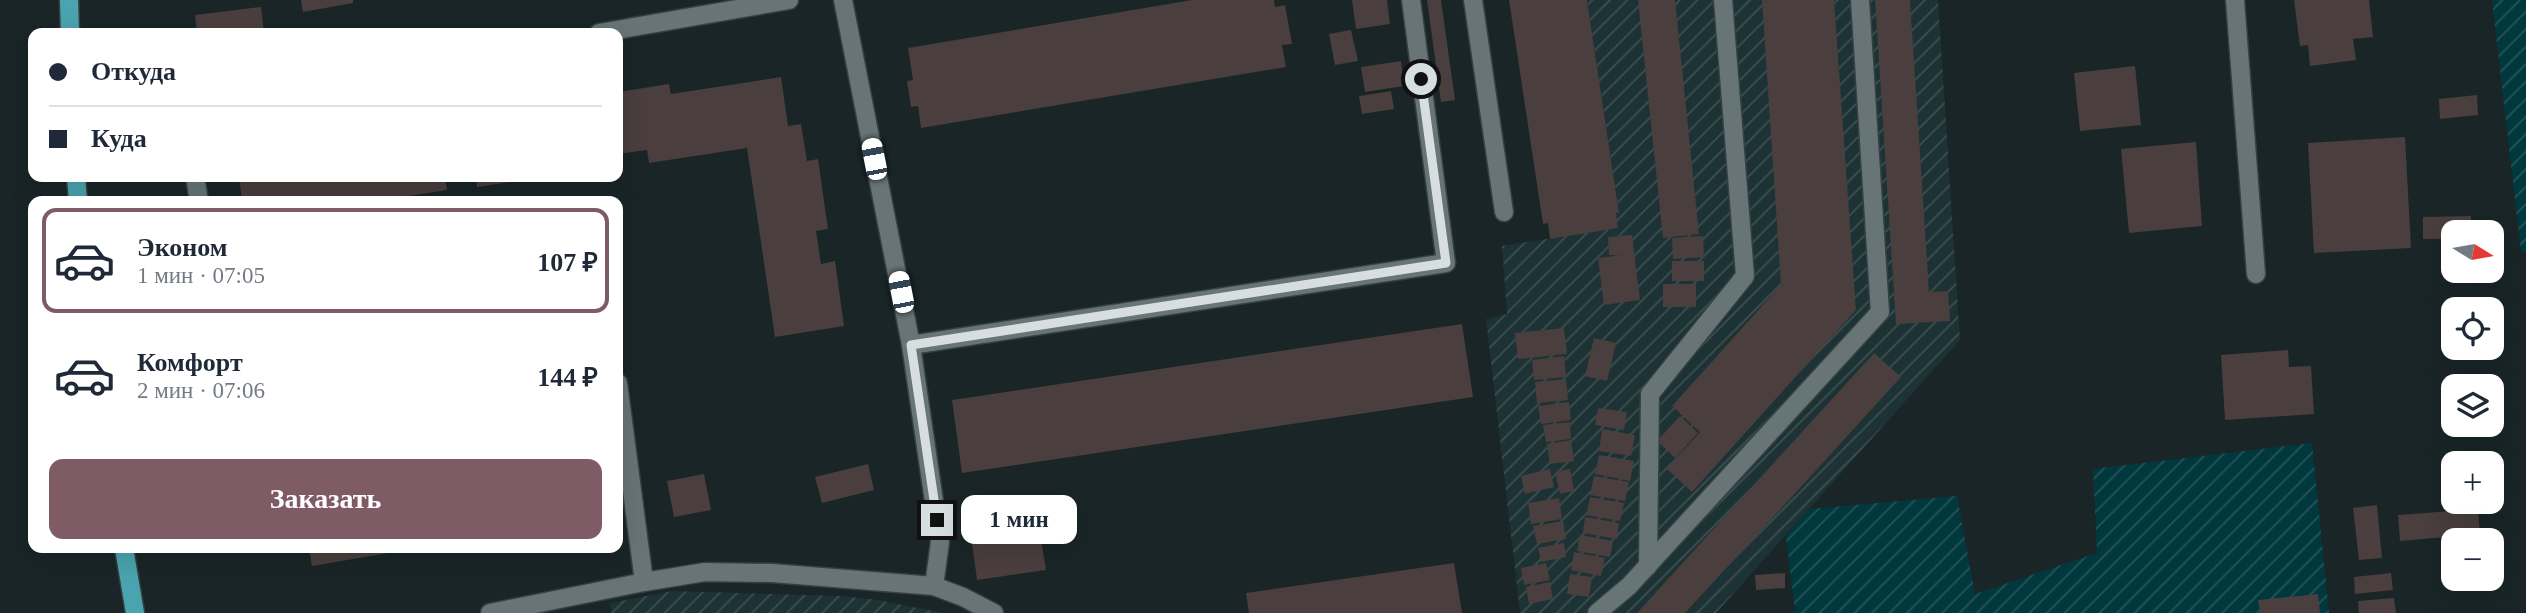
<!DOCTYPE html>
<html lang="ru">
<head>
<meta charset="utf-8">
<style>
	:root { --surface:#fff; --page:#f2f2f3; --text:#1f2937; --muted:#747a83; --line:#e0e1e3; --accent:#7f5c65 }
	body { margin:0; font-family:Georgia,serif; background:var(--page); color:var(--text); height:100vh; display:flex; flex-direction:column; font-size:26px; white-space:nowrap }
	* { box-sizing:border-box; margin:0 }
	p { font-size:23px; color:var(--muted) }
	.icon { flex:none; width:38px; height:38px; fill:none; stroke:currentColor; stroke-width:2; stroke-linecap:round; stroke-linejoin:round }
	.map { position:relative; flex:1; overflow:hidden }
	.details { position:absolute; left:28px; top:196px; width:595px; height:357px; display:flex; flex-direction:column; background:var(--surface); border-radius:14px; box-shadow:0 7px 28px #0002 }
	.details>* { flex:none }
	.banner { position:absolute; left:28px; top:28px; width:595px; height:154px; border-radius:14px; box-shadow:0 7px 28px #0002; display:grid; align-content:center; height:154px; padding:0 21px; background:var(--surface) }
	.needle { width:46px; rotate:101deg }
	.buttons { position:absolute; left:2441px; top:220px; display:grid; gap:14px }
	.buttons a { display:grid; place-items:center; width:63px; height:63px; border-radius:14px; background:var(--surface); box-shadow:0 7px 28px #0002; font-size:35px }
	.end { position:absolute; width:32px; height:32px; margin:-16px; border:9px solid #d6dedf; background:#111; box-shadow:0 0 0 4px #111 }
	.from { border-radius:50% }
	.bubble { position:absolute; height:49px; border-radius:14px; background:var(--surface); box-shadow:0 7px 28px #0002; font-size:23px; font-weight:700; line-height:49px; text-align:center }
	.car { position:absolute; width:21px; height:42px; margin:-21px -10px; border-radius:9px; box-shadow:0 0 5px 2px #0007; background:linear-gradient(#fff 24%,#345 0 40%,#fff 0 76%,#345 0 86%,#fff 0) }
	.banner b { display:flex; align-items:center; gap:24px; height:66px; font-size:26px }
	.banner b+b { border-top:2px solid var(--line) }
	.banner i { width:18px; height:18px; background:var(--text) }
	ul { padding:12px 0 0; list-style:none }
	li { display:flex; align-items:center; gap:21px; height:105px; margin:0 14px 10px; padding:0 7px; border:4px solid transparent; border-radius:14px }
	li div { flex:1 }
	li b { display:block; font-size:26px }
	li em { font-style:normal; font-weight:700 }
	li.selected { border-color:var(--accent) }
	li>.icon { width:63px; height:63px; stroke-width:1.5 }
	.cta { display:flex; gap:14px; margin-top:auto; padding:14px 21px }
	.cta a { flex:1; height:80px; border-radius:14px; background:var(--accent); color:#fff; font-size:28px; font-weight:700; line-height:80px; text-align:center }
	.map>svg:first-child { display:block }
</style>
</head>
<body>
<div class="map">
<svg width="2526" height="613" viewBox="0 0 2526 613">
	<defs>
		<pattern id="industrial-furrows" width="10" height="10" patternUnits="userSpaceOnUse" patternTransform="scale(1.75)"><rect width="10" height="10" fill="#1d3234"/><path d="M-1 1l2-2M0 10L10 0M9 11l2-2" fill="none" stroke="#3d4f51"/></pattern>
		<pattern id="garden-furrows" width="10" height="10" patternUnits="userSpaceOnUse" patternTransform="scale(1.75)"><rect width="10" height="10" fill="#01383e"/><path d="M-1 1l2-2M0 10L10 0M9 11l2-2" fill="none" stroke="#255459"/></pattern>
	</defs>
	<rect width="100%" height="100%" fill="#192527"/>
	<g fill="url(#industrial-furrows)">
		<polygon points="1587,0 1938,0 1960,340 1716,613 1520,613 1486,319 1507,314 1502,246 1618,228 1616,213 1619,212"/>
		<polygon points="672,591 841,596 878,600 943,613 611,613 610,603"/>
	</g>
	<g fill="url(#garden-furrows)">
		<polygon points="2492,0 2526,0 2526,251 2521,252"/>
		<polygon points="2312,443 2329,613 1786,613 1795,611 1786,536 1809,509 1957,496 1975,594 2097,553 2093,469"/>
	</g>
	<g fill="#4a3e3e">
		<polygon points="301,0 353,0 353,3 303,12"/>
		<polygon points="1192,0 1274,0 1275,7 1285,5 1292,44 1282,45 1286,67 921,128 918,106 911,107 907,81 913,80 908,48"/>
		<polygon points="1352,0 1387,0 1390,24 1356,29"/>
		<polygon points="1427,0 1441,0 1455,100 1441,102"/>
		<polygon points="1509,0 1587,0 1619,213 1616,213 1618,228 1550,239 1548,223 1543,224"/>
		<polygon points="1638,0 1675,0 1699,234 1663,238"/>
		<polygon points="1762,0 1834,0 1856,310 1692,492 1667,469 1700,432 1672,406 1781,285"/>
		<polygon points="1875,0 1910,0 1929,292 1948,291 1950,321 1896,324"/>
		<polygon points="2294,0 2369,0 2373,37 2353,39 2356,60 2310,66 2308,45 2300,46"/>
		<polygon points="261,7 264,33 197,33 195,15"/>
		<polygon points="1351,30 1358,61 1335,65 1329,34"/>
		<polygon points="1401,61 1404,86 1365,92 1361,67"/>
		<polygon points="2135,66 2141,125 2080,131 2074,73"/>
		<polygon points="781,77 788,126 801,124 807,161 818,159 828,229 816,231 821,264 835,261 844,326 775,337 747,148 649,163 647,150 618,154 618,92 669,84 671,94"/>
		<polygon points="1391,91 1394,109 1362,114 1359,96"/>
		<polygon points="2477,95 2478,115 2440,119 2439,99"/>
		<polygon points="2405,137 2411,248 2314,253 2308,143"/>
		<polygon points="2196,142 2202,226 2129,233 2121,149"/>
		<polygon points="239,177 445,177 447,190 377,201 242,201"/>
		<polygon points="476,177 535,177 535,178 477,187"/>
		<polygon points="2471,216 2471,233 2454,233 2454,239 2423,239 2423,217"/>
		<polygon points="1632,235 1640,300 1604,305 1598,258 1623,255 1609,255 1608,237"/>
		<polygon points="1703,236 1704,257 1673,259 1672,238"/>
		<rect x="1672" y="261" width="32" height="20"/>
		<rect x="1663" y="284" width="33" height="23"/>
		<polygon points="1462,324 1473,397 962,473 952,400"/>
		<polygon points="1564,328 1567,354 1518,359 1515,333"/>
		<polygon points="1594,338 1616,343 1607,381 1585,376"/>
		<polygon points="2288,350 2289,367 2311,366 2314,414 2225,420 2221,355"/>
		<polygon points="1874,353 1901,377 1799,489 1685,613 1637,613"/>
		<polygon points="1564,356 1566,377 1534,380 1532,360"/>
		<polygon points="1566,379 1568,400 1537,403 1535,382"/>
		<polygon points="1569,402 1571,420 1541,424 1538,406"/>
		<polygon points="1598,408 1627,412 1624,430 1595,425"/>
		<polygon points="1680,416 1698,433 1675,458 1657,441"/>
		<polygon points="1570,422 1571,439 1546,442 1543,425"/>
		<polygon points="1602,429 1635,435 1631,456 1599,451"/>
		<polygon points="1571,440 1574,461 1550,464 1547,444"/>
		<polygon points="1599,455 1634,461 1630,481 1595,474"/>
		<polygon points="868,464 874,490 822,503 815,477"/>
		<polygon points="1550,469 1554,487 1525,494 1521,476"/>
		<polygon points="1570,469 1574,491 1560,494 1555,472"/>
		<polygon points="704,474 711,510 674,517 667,481"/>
		<polygon points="1594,476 1629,482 1625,501 1590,495"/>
		<polygon points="1590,497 1624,503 1620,521 1586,515"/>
		<polygon points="1559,498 1562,519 1531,524 1528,503"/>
		<polygon points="2377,505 2382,558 2359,560 2353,508"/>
		<polygon points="2478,509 2480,534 2400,541 2398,515"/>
		<polygon points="1585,517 1619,523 1617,539 1583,533"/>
		<polygon points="1563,521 1566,539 1537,544 1533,526"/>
		<polygon points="1040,533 1046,570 977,580 972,543"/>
		<polygon points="1580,535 1613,541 1610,557 1577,551"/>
		<polygon points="1564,543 1566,557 1541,562 1538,548"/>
		<polygon points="309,548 411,548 412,549 312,566"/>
		<polygon points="1574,552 1605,558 1601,576 1571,570"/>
		<polygon points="1454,563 1462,613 1249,613 1246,593"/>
		<polygon points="1546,563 1550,580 1524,585 1521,568"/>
		<polygon points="1785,573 1785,588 1756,590 1755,575"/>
		<polygon points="2391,573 2393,590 2355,594 2354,577"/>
		<polygon points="1570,574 1592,577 1589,597 1567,594"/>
		<polygon points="1550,582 1553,599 1529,604 1526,587"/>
		<polygon points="2318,594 2320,613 2260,613 2258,600"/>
		<polygon points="2394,598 2396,613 2359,613 2358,601"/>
	</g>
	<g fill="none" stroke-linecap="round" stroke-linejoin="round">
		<defs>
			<g id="minor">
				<polyline points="843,0 911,345"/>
				<polyline points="1473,0 1504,212"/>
				<polyline points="2235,0 2256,274"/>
				<polyline points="599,33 789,0"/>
				<polyline points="195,177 199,201"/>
				<polyline points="618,383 644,582"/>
				<polyline points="1648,566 1650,394 1745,276 1723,0"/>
				<polyline points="934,586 940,542 911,345 1446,263 1411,0"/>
				<polyline points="490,613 644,582 705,572 772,573 934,586 963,597 994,613"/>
				<polyline points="1597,613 1629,586 1880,312 1860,0"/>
			</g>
			<g id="major">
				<polyline points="69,0 70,33"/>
				<polyline points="76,177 78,201"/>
				<polyline points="124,548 135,613"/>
			</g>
		</defs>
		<use href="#minor" stroke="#364042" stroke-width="21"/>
		<use href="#major" stroke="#364042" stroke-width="21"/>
		<use href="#minor" stroke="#677577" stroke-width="18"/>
		<use href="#major" stroke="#4aa4af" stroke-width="18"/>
	</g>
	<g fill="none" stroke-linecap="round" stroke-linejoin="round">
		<polyline stroke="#d6dedf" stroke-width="9" points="937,520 911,345 1446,263 1421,79"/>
	</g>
</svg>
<div class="buttons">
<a><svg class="needle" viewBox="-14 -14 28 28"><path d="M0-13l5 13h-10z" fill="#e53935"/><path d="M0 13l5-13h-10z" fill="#747a83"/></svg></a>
<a><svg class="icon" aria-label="locate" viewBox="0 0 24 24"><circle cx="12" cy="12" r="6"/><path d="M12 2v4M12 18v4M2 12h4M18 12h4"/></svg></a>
<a><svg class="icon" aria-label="layers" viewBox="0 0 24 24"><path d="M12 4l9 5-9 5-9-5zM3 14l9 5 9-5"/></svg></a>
<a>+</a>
<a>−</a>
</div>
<i class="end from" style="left:1421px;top:79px"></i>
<i class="end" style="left:937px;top:520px"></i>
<div class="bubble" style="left:961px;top:495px;width:116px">1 мин</div>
<i class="car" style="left:874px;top:159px;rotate:349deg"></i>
<i class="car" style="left:901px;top:292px;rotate:349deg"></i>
<div class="banner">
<b><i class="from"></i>Откуда</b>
<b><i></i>Куда</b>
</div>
<section class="details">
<ul>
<li class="selected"><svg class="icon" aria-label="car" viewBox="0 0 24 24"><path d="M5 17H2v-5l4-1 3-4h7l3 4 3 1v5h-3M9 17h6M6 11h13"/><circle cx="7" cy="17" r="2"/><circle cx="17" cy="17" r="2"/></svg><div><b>Эконом</b><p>1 мин · 07:05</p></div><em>107 ₽</em></li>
<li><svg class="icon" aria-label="car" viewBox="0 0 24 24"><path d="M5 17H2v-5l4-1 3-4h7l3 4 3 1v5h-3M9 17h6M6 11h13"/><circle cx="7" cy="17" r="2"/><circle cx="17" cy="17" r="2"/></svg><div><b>Комфорт</b><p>2 мин · 07:06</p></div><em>144 ₽</em></li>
</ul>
<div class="cta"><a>Заказать</a></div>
</section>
</div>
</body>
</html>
